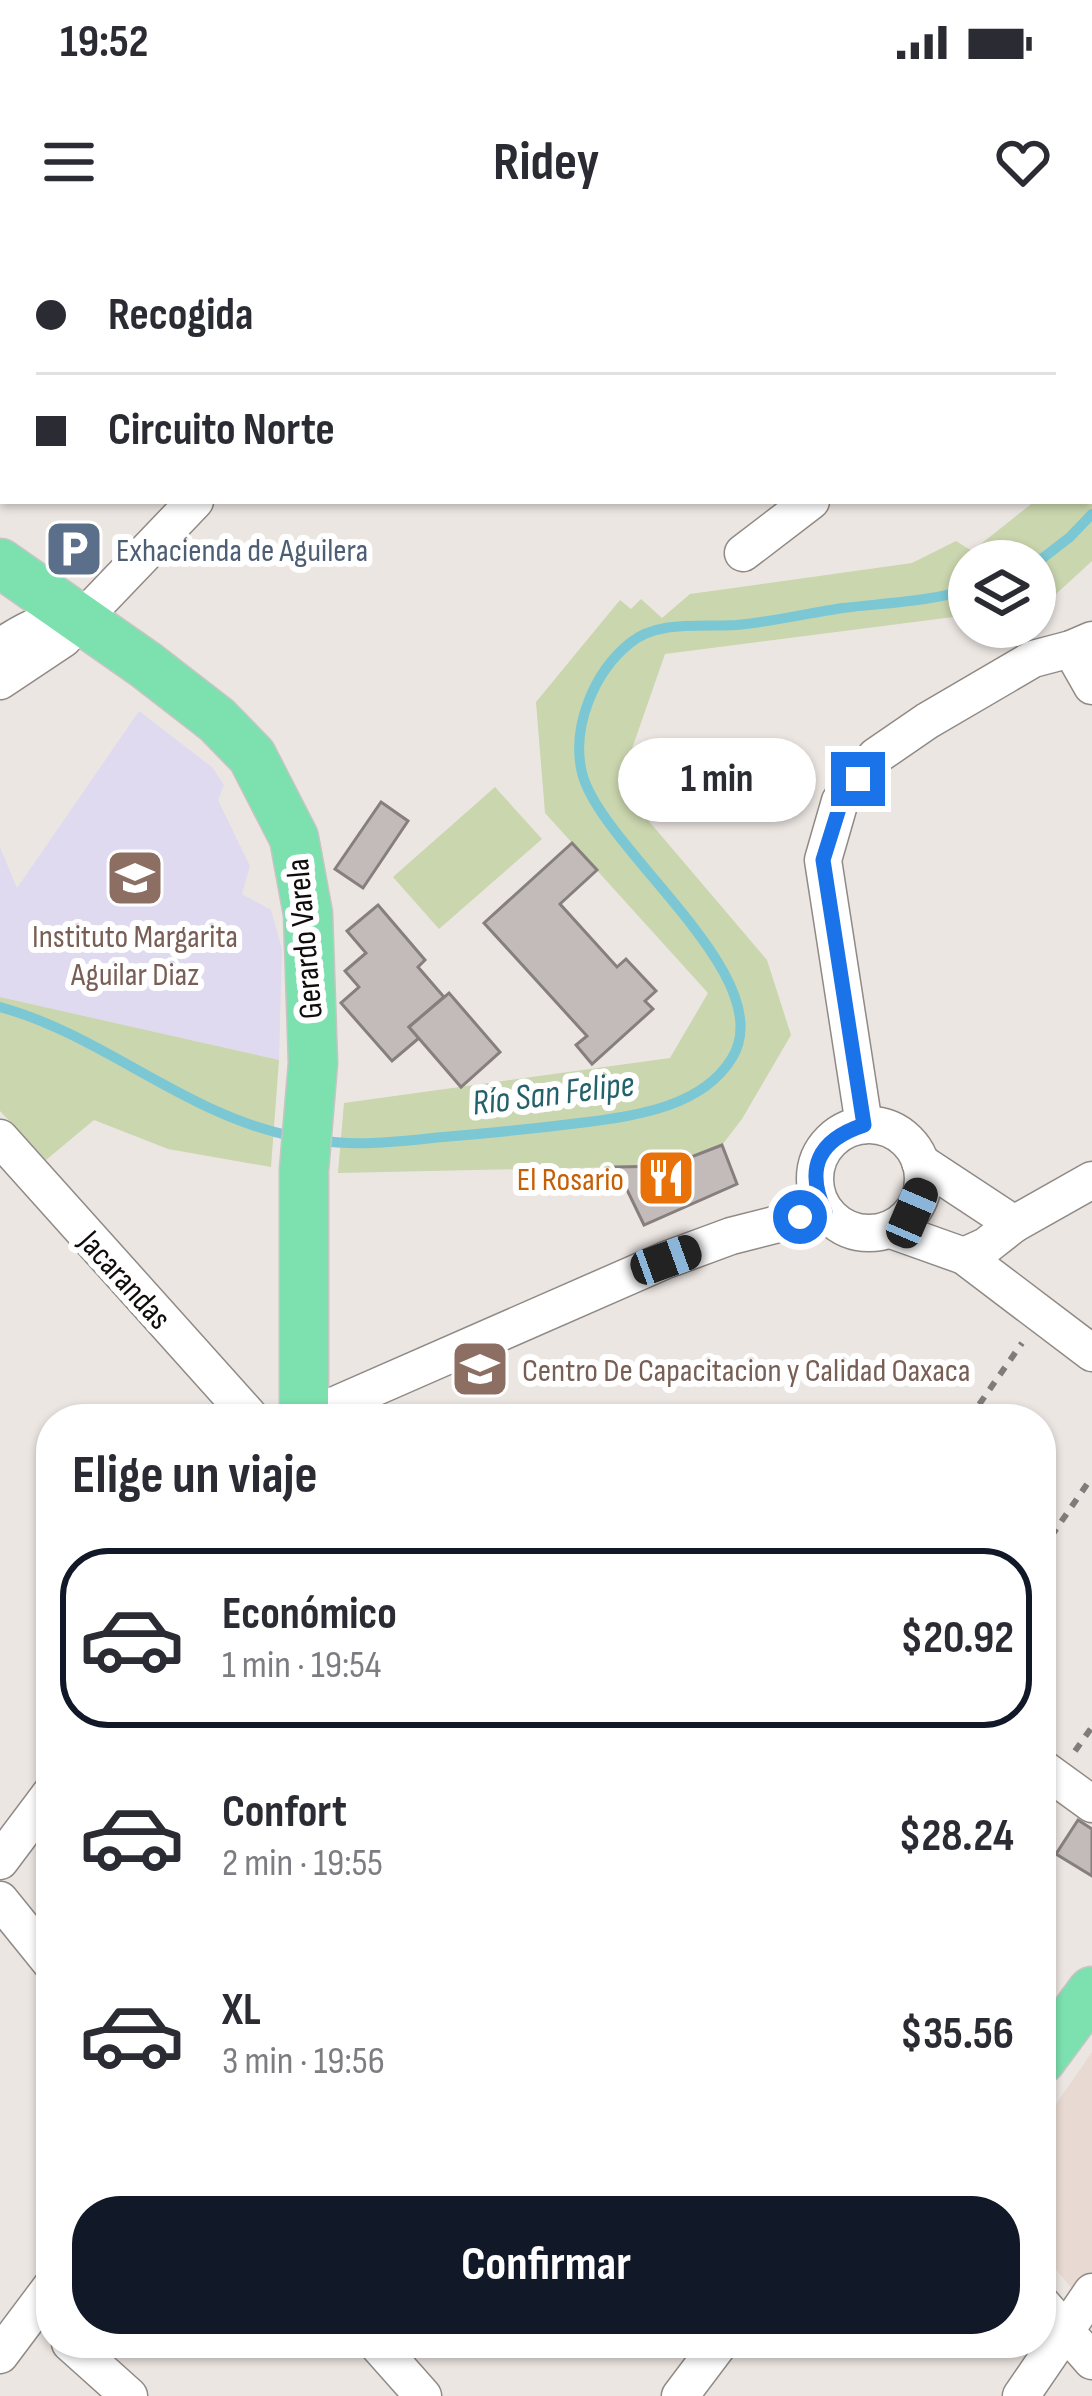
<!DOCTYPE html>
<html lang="es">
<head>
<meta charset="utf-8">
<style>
	:root { --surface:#fff; --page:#f7f7f7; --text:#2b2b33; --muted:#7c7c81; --line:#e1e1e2; --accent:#111827 }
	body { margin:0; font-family:"Sofia Sans Condensed",sans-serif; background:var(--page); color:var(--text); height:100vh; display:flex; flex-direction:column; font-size:45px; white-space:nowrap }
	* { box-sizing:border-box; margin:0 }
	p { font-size:39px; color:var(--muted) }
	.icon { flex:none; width:66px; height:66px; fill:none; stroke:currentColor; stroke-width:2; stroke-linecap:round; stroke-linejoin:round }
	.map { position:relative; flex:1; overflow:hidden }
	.sheet { position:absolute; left:36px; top:1164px; width:1020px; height:954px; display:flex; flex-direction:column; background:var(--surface); border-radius:48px; box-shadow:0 3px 9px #0004 }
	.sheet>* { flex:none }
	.guide { position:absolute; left:0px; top:0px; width:1092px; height:264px; box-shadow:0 3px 9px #0004; display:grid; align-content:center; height:264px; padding:0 36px; background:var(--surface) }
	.fabs { position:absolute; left:948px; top:300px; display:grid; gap:24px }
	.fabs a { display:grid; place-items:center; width:108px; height:108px; border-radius:50%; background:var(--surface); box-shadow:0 3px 9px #0004; font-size:60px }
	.end { position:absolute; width:54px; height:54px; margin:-27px; border:15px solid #1a73e8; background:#fff; box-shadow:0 0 0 6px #fff }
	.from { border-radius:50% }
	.bubble { position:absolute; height:84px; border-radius:42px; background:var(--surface); box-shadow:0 3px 9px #0004; font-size:39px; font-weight:700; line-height:84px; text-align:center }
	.car { position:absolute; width:36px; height:72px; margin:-36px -18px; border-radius:15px; box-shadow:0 0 9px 3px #0007; background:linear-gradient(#222 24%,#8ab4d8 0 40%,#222 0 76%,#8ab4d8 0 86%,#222 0) }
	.guide b { display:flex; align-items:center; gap:42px; height:114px; font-size:45px }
	.guide b+b { border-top:3px solid var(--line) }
	.guide i { width:30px; height:30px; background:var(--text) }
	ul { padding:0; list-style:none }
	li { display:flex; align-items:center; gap:36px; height:180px; margin:0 24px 18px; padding:0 12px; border:6px solid transparent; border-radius:48px }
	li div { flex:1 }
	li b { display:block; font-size:45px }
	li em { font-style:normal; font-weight:700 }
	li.active { border-color:var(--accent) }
	li>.icon { width:108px; height:108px; stroke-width:1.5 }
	h2 { padding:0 36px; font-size:54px; line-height:144px }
	.primary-button { display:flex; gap:24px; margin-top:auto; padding:24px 36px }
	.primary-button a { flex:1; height:138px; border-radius:48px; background:var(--accent); color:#fff; font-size:48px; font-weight:700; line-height:138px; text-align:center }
	.status { display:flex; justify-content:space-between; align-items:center; height:84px; padding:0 60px; background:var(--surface); direction:ltr }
	.status svg { height:33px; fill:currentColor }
	header { display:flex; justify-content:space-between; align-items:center; height:156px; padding:0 36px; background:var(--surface); font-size:54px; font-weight:700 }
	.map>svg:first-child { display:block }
</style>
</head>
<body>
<div class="status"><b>19:52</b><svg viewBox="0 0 49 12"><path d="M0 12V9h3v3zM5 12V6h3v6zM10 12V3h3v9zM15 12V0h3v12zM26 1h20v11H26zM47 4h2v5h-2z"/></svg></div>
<header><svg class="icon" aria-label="menu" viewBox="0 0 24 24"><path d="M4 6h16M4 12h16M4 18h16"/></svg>Ridey<svg class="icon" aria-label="heart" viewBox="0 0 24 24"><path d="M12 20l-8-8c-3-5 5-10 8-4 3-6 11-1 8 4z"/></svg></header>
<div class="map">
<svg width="1092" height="2156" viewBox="0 0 1092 2156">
	<rect width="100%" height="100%" fill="#ece6e2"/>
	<polygon fill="#e8dad2" points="1092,1812 1092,2072 1041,2012 1041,1886"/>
	<polygon fill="#dfdaf0" points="139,471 212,527 224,545 218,560 250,626 242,654 271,670 282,709 279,820 0,757 0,607 17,648"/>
	<g fill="#cad6ae">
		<polygon points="1092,215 1092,321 1044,365 1035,366 1035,321 969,321 969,375 665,414 619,546 767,720 791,795 742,879 722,905 668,926 338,933 344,863 670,818 708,753 545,573 536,462 620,360 631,369 641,359 662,378 690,354 912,323 956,301 972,311 1035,261 1089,261 1089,218"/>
		<polygon points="495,547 542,599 439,689 393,637"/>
		<polygon points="0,757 279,820 271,927 168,909 94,880 46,920 0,871"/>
	</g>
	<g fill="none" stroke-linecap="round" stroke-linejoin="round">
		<g stroke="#7bc7d4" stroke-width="10">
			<polyline points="1035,324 1070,297 1092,274"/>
			<path d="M0,767C103,795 186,875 292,896"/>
			<path d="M317,900C358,907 402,901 443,897C492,893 540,888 588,882C639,875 703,866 732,818C782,737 601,609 582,533C571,487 594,432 630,403C658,380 702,387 736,385C771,382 808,373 843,368C884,363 929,362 969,349"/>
		</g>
	</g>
	<g fill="#c3bbba" stroke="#867f7e" stroke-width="3">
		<polygon points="381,562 408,581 363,648 335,629"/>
		<polygon points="572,603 597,630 560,664 617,727 626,719 656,751 645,761 653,769 592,824 576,805 587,796 484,683"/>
		<polygon points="378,665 425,720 418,727 444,757 409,787 419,798 392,821 341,763 359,747 345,731 366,713 347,691"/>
		<polygon points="449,753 500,812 461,847 409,787"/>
		<polygon points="722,905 737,944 644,985 616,927 668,926"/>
		<polygon points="1078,1580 1092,1589 1092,1636 1056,1614"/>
	</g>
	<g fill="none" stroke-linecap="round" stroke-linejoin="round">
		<defs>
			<g id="minor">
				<polyline points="726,0 731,3"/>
				<polyline points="444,3 447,0"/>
				<polyline points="1089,25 1092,22"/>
				<polyline points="743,313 811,261"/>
				<path d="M0,407C32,386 42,381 82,380"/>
				<polyline points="1071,409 1092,446"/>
				<polyline points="0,441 63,399 195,261"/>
				<polyline points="864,885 823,620 840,561 876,516 927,481 1033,419 1071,409 1092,400"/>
				<circle cx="869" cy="939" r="54"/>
				<polyline points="0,898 252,1179"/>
				<polyline points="920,922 1014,984"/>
				<polyline points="891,990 964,1016 1092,1113"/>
				<polyline points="964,1016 986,1006 1014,984 1092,940"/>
				<polyline points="303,1179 666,1020 731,996 825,972"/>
				<polyline points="1041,1527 1092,1564"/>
				<polyline points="0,1621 51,1553"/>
				<polyline points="0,1660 51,1723"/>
				<polyline points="1041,2063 1092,2121"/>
				<polyline points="70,2103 129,2156"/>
				<polyline points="376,2103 423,2156"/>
				<polyline points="0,2115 51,2047"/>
				<polyline points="680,2156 720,2103"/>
				<polyline points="1021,2156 1092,2052"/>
			</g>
			<g id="major">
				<polyline points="79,3 80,0"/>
				<polyline points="0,142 3,139"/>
				<polyline points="0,205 3,197"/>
				<polyline points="0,323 146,425 217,480 252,516 294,598 308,674 313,823 304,930 304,1179"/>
				<polyline points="1041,1820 1092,1751"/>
			</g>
		</defs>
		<use href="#minor" stroke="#908a86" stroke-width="39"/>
		<use href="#major" stroke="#c5c5c4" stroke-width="51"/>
		<g stroke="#817c7a" stroke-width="6" stroke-dasharray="9 9" stroke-linecap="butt">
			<polyline points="969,1179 1022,1103"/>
			<polyline points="1041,1311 1092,1237"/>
			<polyline points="1075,1511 1092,1487"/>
		</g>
		<use href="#minor" stroke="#fff" stroke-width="36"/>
		<use href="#major" stroke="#7ce1ae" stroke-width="48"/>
	</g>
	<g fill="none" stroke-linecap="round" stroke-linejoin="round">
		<path stroke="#1a73e8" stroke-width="15" d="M800,977L825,972C805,928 818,900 864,885L823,620L841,562L858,539"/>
	</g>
	<defs>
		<symbol id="parking-square" viewBox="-11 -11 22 22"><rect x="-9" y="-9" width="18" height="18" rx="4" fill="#5c6f8a" stroke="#fff"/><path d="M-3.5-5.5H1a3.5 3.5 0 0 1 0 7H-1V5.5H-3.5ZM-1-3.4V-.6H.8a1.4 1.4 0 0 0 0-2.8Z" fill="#fff"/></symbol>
		<symbol id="school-square" viewBox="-11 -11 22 22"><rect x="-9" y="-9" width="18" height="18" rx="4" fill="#8d6e63" stroke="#fff"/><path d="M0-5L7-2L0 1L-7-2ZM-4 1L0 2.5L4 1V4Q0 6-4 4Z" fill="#fff"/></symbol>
		<symbol id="restaurant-square" viewBox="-11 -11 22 22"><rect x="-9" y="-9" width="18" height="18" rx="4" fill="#e8710a" stroke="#fff"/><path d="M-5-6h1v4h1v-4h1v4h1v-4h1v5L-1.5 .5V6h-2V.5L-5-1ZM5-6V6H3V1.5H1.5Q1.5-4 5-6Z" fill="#fff"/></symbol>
		<symbol id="university-square" viewBox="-11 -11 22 22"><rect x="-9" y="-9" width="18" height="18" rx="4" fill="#8d6e63" stroke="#fff"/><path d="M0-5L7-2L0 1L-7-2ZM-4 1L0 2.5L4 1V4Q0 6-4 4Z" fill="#fff"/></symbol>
	</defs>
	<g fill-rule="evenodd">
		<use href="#parking-square" x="41" y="276" width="66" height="66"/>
		<use href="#school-square" x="102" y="605" width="66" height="66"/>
		<use href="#restaurant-square" x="633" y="905" width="66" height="66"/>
		<use href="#university-square" x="447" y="1096" width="66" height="66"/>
	</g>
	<g text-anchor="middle" stroke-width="12" stroke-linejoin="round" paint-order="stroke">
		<g font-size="33" fill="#4e5e75" stroke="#fff" text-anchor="start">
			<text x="116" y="321">Exhacienda de Aguilera</text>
		</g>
		<g font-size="33" fill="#785e54" stroke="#fff">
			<text x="135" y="707">Instituto Margarita<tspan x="135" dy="38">Aguilar Diaz</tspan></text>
			<text x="522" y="1141" text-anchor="start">Centro De Capacitacion y Calidad Oaxaca</text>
		</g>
		<g font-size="33" fill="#0f0c0b" stroke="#fff">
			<text transform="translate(303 699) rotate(-95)" y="12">Gerardo Varela</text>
			<text transform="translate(126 1039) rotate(48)" y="12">Jacarandas</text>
		</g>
		<g font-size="33" fill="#c56008" stroke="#fff" text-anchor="end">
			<text x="624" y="950">El Rosario</text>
		</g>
		<g font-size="36" font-style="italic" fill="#23626b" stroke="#fff">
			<text transform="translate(553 852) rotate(-7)" y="13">Río San Felipe</text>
		</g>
	</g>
</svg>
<div class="fabs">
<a><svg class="icon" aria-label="layers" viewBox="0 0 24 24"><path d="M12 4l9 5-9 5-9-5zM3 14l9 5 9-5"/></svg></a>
</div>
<i class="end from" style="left:800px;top:977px"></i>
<i class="end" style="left:858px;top:539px"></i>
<div class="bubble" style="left:618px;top:498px;width:198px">1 min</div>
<i class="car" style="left:912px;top:973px;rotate:23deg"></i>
<i class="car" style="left:666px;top:1020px;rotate:70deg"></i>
<div class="guide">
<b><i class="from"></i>Recogida</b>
<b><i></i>Circuito Norte</b>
</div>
<section class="sheet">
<h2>Elige un viaje</h2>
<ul>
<li class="active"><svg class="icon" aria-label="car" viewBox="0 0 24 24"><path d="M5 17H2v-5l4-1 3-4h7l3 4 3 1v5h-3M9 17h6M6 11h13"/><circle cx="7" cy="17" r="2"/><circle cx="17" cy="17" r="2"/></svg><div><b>Económico</b><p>1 min · 19:54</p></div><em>$20.92</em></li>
<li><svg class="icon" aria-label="car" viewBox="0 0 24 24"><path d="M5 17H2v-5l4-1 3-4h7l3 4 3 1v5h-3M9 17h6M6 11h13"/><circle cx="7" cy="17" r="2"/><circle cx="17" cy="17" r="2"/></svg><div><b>Confort</b><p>2 min · 19:55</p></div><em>$28.24</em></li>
<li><svg class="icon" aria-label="car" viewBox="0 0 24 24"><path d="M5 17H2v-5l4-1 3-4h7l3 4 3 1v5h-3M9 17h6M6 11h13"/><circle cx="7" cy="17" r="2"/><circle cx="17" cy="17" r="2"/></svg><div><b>XL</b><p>3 min · 19:56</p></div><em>$35.56</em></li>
</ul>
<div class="primary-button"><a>Confirmar</a></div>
</section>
</div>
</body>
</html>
